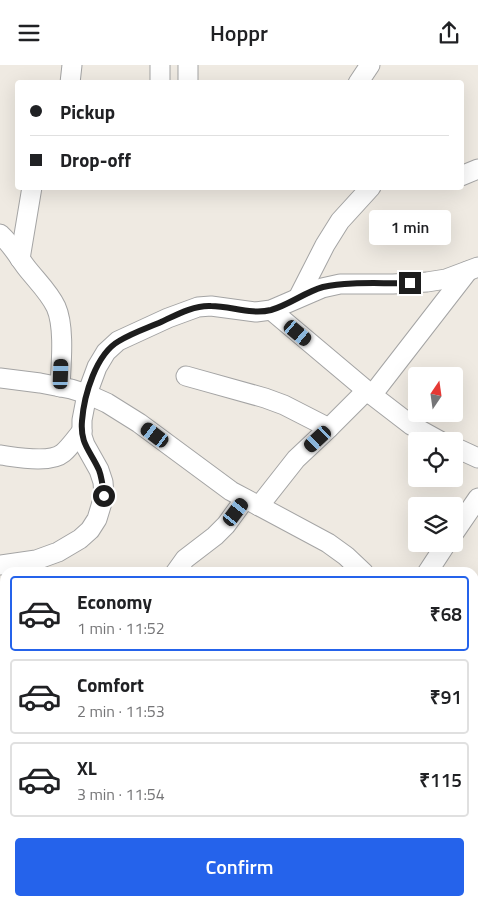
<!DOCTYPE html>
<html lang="en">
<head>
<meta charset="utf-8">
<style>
	:root { --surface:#fff; --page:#f6f6f6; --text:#202124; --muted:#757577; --line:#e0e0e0; --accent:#2563eb }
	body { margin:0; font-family:"Titillium Web",sans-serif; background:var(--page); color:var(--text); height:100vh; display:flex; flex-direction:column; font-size:19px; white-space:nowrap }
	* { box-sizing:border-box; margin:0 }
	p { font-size:16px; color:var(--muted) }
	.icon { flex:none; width:28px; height:28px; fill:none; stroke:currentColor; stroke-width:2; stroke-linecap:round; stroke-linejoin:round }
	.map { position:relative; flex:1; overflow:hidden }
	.sheet { position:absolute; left:0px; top:502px; width:479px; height:339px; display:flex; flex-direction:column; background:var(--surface); border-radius:15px 15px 0 0; box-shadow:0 5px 20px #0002 }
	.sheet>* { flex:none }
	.guide { position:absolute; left:15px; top:15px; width:449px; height:110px; border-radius:5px; box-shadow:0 5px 20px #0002; display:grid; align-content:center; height:110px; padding:0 15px; background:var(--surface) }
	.needle { width:32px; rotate:13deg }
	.tools { position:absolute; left:408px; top:302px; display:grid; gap:10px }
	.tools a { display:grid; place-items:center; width:55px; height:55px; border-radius:5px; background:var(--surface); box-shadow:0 5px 20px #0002; font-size:25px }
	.end { position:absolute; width:22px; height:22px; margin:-11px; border:6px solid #1d1d1d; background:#fff; box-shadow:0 0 0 2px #fff }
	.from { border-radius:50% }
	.bubble { position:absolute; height:35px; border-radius:5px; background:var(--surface); box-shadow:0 5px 20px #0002; font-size:16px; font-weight:600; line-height:35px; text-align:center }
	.car { position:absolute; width:15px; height:30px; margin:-15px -8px; border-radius:6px; box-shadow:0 0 4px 1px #0007; background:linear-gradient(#222 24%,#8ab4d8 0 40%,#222 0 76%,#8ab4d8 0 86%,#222 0) }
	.guide b { display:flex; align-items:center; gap:18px; height:48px; font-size:19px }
	.guide b+b { border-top:1px solid var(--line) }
	.guide i { width:12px; height:12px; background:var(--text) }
	ul { padding:9px 0 0; list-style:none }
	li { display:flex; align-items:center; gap:15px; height:75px; margin:0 10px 8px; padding:0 5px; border:2px solid var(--line); border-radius:5px }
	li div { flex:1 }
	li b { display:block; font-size:19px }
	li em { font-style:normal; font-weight:600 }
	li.selected { border-color:var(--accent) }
	li>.icon { width:45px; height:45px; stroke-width:1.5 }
	.button { display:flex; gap:10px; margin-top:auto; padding:10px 15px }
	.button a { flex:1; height:58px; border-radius:5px; background:var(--accent); color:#fff; font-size:20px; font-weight:600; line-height:58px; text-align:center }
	header { display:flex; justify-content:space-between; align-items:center; height:65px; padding:0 15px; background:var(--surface); font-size:22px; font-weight:600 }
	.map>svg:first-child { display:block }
</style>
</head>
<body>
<header><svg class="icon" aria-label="menu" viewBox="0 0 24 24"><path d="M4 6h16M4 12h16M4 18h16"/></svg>Hoppr<svg class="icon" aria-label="share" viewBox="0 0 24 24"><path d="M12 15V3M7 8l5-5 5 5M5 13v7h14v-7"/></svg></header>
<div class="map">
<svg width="478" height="841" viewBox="0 0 478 841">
	<rect width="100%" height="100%" fill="#efeae2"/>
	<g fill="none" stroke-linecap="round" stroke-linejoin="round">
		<defs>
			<g id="minor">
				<polyline points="160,0 160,18"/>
				<polyline points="70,18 72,0"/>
				<polyline points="188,18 188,0"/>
				<polyline points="358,18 370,0"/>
				<polyline points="461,111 478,104"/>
				<path d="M0,169C12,180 17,190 26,202C36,215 49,227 56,242C65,262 61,300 60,322"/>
				<polyline points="20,194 32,122"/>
				<polyline points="298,233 325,180 340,156 371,122"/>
				<polyline points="271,245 372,330 411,360 440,376"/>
				<polyline points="186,311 265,333 284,340 329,363"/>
				<polyline points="0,313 40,318 71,324 87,329 107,338 139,358 231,426 328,478 346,491 364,508"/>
				<polyline points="372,330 468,206"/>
				<polyline points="454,382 478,393"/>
				<path d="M0,390C16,392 50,399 63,388C70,382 76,373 82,366"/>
				<polyline points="259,441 296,394 329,363 366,326"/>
				<polyline points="454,468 478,433"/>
				<polyline points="0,500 36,495 58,487 80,474 90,465 97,454 104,431 103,417 99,405 85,380 82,371 82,355 87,329 97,302 106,287 118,276 168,253 198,242 211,241 256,247 271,245 322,223 340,219 393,219 427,217 446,214 478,202"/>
				<polyline points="175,508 185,494 215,471 226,460 245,434"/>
				<polyline points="427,508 446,479"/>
				<polyline points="474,522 478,523"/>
				<polyline points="474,601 478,601"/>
				<polyline points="0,606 5,605"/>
				<polyline points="0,719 5,719"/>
				<polyline points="474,735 478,735"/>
				<polyline points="0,789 5,789"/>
				<polyline points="474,795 478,795"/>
				<polyline points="78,841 78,836"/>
				<polyline points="335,841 336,836"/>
			</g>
		</defs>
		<use href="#minor" stroke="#a4a4a4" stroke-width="21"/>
		<use href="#minor" stroke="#fff" stroke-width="19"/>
	</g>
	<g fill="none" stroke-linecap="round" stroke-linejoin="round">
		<path stroke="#1d1d1d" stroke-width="6" d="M104,431C103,422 102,413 99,405C90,385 80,379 82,356C84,330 96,289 119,276C132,268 147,263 161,257C176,250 194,240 211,241C231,241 251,250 271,245C289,240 305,227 323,222C350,216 383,219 410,218"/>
	</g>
</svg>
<div class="tools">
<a><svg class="needle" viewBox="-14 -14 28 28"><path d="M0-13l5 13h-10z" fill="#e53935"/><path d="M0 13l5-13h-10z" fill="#757577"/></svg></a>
<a><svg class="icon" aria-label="locate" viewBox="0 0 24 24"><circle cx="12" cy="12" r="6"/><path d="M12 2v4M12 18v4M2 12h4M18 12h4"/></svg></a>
<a><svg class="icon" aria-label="layers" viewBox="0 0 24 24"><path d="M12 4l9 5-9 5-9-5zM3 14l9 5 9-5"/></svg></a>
</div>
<i class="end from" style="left:104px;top:431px"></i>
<i class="end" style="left:410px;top:218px"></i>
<div class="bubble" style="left:369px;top:145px;width:82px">1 min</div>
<i class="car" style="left:298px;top:268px;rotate:130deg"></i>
<i class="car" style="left:61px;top:309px;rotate:2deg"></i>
<i class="car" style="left:155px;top:370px;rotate:307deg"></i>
<i class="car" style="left:318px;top:374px;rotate:227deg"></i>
<i class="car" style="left:236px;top:447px;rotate:37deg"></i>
<div class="guide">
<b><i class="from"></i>Pickup</b>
<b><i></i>Drop-off</b>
</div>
<section class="sheet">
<ul>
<li class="selected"><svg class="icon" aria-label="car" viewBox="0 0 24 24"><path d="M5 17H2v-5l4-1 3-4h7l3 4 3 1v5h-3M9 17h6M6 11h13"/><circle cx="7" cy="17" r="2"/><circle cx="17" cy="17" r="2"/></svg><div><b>Economy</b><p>1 min · 11:52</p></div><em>₹68</em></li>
<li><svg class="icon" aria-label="car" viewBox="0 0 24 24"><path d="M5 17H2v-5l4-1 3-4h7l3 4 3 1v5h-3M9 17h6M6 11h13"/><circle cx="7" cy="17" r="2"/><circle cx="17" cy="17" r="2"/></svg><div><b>Comfort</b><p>2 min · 11:53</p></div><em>₹91</em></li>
<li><svg class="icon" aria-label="car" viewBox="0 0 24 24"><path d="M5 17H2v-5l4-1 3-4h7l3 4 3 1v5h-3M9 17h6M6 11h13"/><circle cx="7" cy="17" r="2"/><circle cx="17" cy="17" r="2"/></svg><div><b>XL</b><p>3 min · 11:54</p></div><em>₹115</em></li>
</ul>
<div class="button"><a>Confirm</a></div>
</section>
</div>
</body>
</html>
